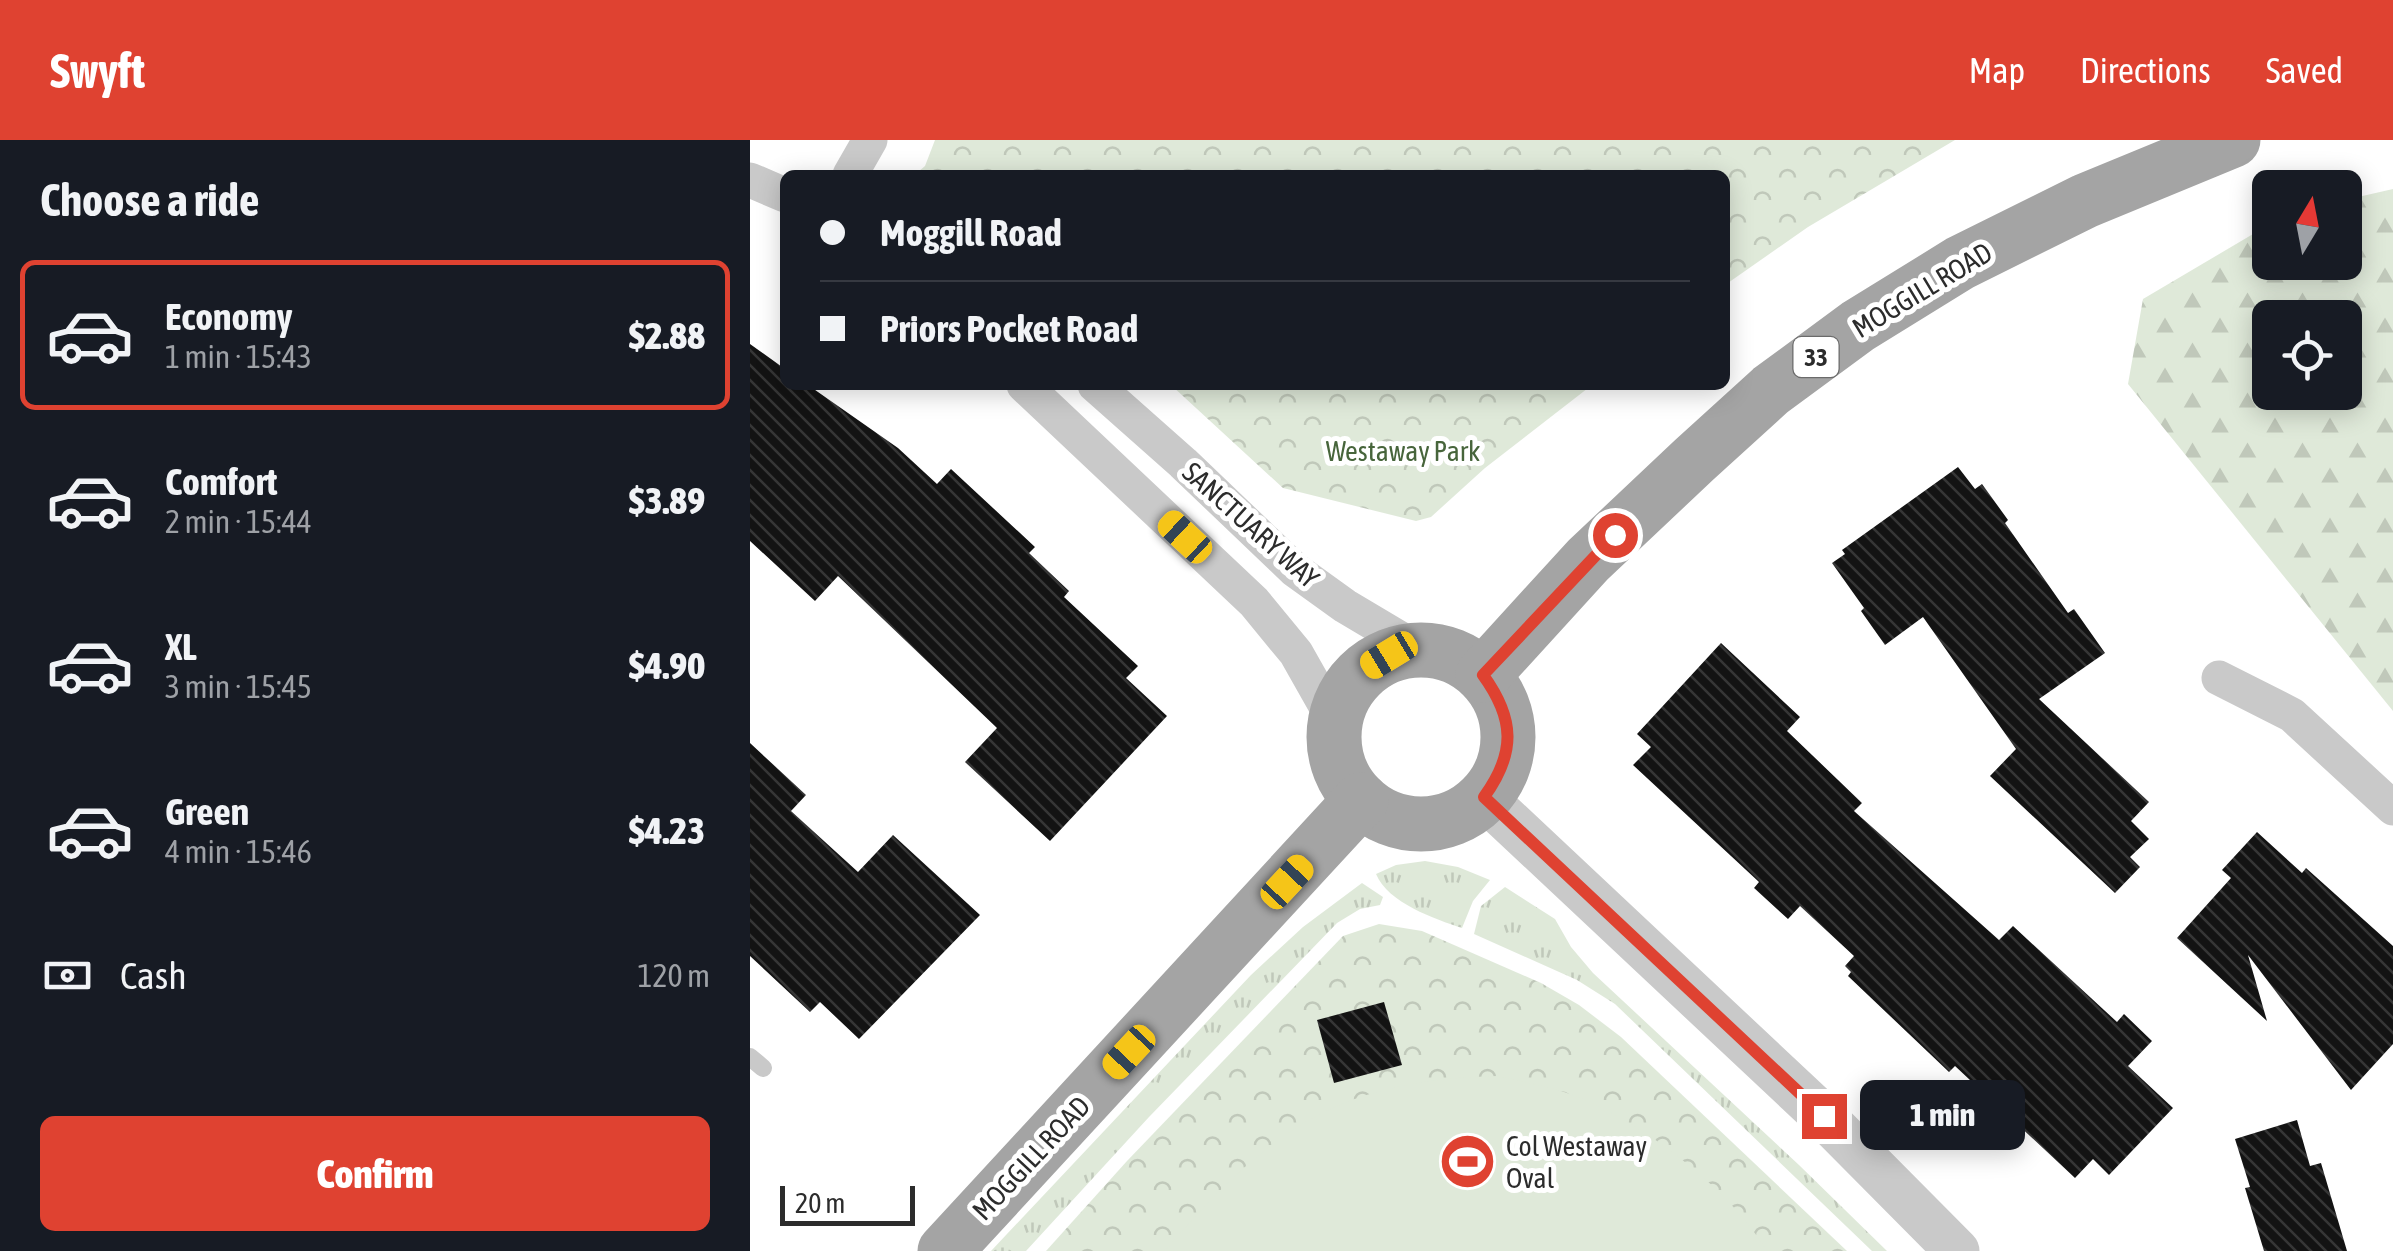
<!DOCTYPE html>
<html lang="en">
<head>
<meta charset="utf-8">
<style>
	:root { --surface:#171b24; --page:#20242c; --text:#f1f3f6; --muted:#9ea1a6; --line:#363941; --accent:#df4231 }
	body { margin:0; font-family:"Asap Condensed",sans-serif; background:var(--page); color:var(--text); height:100vh; display:flex; flex-direction:column; font-size:38px; white-space:nowrap }
	* { box-sizing:border-box; margin:0 }
	p { font-size:32px; color:var(--muted) }
	.icon { flex:none; width:55px; height:55px; fill:none; stroke:currentColor; stroke-width:2; stroke-linecap:round; stroke-linejoin:round }
	.map { position:relative; flex:1; overflow:hidden }
	.sheet { display:flex; flex-direction:column; background:var(--surface); width:750px }
	.sheet>* { flex:none }
	.banner { position:absolute; left:30px; top:30px; width:950px; height:220px; border-radius:15px; box-shadow:0 5px 25px #0003; display:grid; align-content:center; height:220px; padding:0 40px; background:var(--surface) }
	.needle { width:65px; rotate:10deg }
	.buttons { position:absolute; left:1502px; top:30px; display:grid; gap:20px }
	.buttons a { display:grid; place-items:center; width:110px; height:110px; border-radius:15px; background:var(--surface); box-shadow:0 5px 25px #0003; font-size:50px }
	.scale { position:absolute; left:30px; bottom:25px; width:135px; box-sizing:border-box; padding-left:10px; border:5px solid #2c2c2c; border-top:0; font-size:28px; line-height:35px; white-space:nowrap; color:#2c2c2c; -webkit-text-stroke:8px #fff; paint-order:stroke }
	.end { position:absolute; width:45px; height:45px; margin:-22px; border:12px solid #df4231; background:#fff; box-shadow:0 0 0 5px #fff }
	.from { border-radius:50% }
	.bubble { position:absolute; height:70px; border-radius:15px; background:var(--surface); box-shadow:0 5px 25px #0003; font-size:32px; font-weight:800; line-height:70px; text-align:center }
	.car { position:absolute; width:30px; height:60px; margin:-30px -15px; border-radius:12px; box-shadow:0 0 8px 2px #0007; background:linear-gradient(#f5c518 24%,#345 0 40%,#f5c518 0 76%,#345 0 86%,#f5c518 0) }
	.banner b { display:flex; align-items:center; gap:35px; height:95px; font-size:38px }
	.banner b+b { border-top:2px solid var(--line) }
	.banner i { width:25px; height:25px; background:var(--text) }
	ul { padding:0; list-style:none }
	li { display:flex; align-items:center; gap:30px; height:150px; margin:0 20px 15px; padding:0 20px; border:5px solid transparent; border-radius:15px }
	li div { flex:1 }
	li b { display:block; font-size:38px }
	li em { font-style:normal; font-weight:800 }
	li.active { border-color:var(--accent) }
	li>.icon { width:90px; height:90px; stroke-width:1.5 }
	h2 { padding:0 40px; font-size:45px; line-height:120px }
	.pay { display:flex; align-items:center; gap:25px; height:110px; padding:0 40px; font-size:38px }
	.pay p { margin-inline-start:auto }
	.primary-button { display:flex; gap:20px; margin-top:auto; padding:20px 40px }
	.primary-button a { flex:1; height:115px; border-radius:15px; background:var(--accent); color:#fff; font-size:40px; font-weight:800; line-height:115px; text-align:center }
	header { display:flex; align-items:center; gap:60px; box-sizing:border-box; height:140px; padding:0 50px; background:var(--accent); color:#fff }
	header strong { font-size:48px }
	nav { display:flex; gap:55px; margin-inline-start:auto; font-size:35px }
	main { display:flex; flex:1; min-height:0 }
	.map>svg:first-child { display:block }
</style>
</head>
<body>
<header>
<strong>Swyft</strong>
<nav><a>Map</a><a>Directions</a><a>Saved</a></nav>
</header>
<main>
<section class="sheet">
<h2>Choose a ride</h2>
<ul>
<li class="active"><svg class="icon" aria-label="car" viewBox="0 0 24 24"><path d="M5 17H2v-5l4-1 3-4h7l3 4 3 1v5h-3M9 17h6M6 11h13"/><circle cx="7" cy="17" r="2"/><circle cx="17" cy="17" r="2"/></svg><div><b>Economy</b><p>1 min · 15:43</p></div><em>$2.88</em></li>
<li><svg class="icon" aria-label="car" viewBox="0 0 24 24"><path d="M5 17H2v-5l4-1 3-4h7l3 4 3 1v5h-3M9 17h6M6 11h13"/><circle cx="7" cy="17" r="2"/><circle cx="17" cy="17" r="2"/></svg><div><b>Comfort</b><p>2 min · 15:44</p></div><em>$3.89</em></li>
<li><svg class="icon" aria-label="car" viewBox="0 0 24 24"><path d="M5 17H2v-5l4-1 3-4h7l3 4 3 1v5h-3M9 17h6M6 11h13"/><circle cx="7" cy="17" r="2"/><circle cx="17" cy="17" r="2"/></svg><div><b>XL</b><p>3 min · 15:45</p></div><em>$4.90</em></li>
<li><svg class="icon" aria-label="car" viewBox="0 0 24 24"><path d="M5 17H2v-5l4-1 3-4h7l3 4 3 1v5h-3M9 17h6M6 11h13"/><circle cx="7" cy="17" r="2"/><circle cx="17" cy="17" r="2"/></svg><div><b>Green</b><p>4 min · 15:46</p></div><em>$4.23</em></li>
</ul>
<div class="pay"><svg class="icon" aria-label="cash" viewBox="0 0 24 24"><path d="M3 7h18v10H3z"/><circle cx="12" cy="12" r="2"/></svg>Cash<p>120 m</p></div>
<div class="primary-button"><a>Confirm</a></div>
</section>
<div class="map">
<svg width="1643" height="1111" viewBox="0 0 1643 1111">
	<defs>
		<pattern id="grass-tufts" width="24" height="20" patternUnits="userSpaceOnUse" patternTransform="scale(2.5)"><rect width="24" height="20" fill="#dfe9d9"/><path d="M3 7l-1-3M5 7V3M7 7l1-3M15 17l-1-3M17 17v-4M19 17l1-3" fill="none" stroke="#c0c8ba"/></pattern>
		<pattern id="forest-firs" width="22" height="20" patternUnits="userSpaceOnUse" patternTransform="scale(2.5)"><rect width="22" height="20" fill="#dfe9d9"/><path d="M5 1l3.5 6h-7zM16 11l3.5 6h-7z" fill="#c0c8ba"/></pattern>
		<pattern id="park-crowns" width="20" height="18" patternUnits="userSpaceOnUse" patternTransform="scale(2.5)"><rect width="20" height="18" fill="#dfe9d9"/><path d="M2 6a3 3 0 1 1 6 0M12 15a3 3 0 1 1 6 0" fill="none" stroke="#c0c8ba"/></pattern>
		<pattern id="building-back-hatch" width="6" height="6" patternUnits="userSpaceOnUse" patternTransform="scale(2.5)"><rect width="6" height="6" fill="#131313"/><path d="M-1 5l2 2M0 0l6 6M5-1l2 2" fill="none" stroke="#363636"/></pattern>
	</defs>
	<rect width="100%" height="100%" fill="#fff"/>
	<g fill="url(#grass-tufts)">
		<path d="M675,721L708,727L740,740L723,761L712,788C685,779 638,763 626,734L646,725Z"/>
		<polygon points="612,743 633,757 630,765 610,769 587,783 399,977 276,1111 241,1111 501,835 553,787"/>
		<polygon points="755,747 805,779 821,807 843,833 1049,1025 1137,1111 1122,1111 865,864 827,840 724,794 731,766"/>
	</g>
	<path fill="url(#forest-firs)" fill-rule="evenodd" d="M1643,49V571L1378,244L1393,159L1520,84V122H1595V60ZM1520,178H1595V252H1520Z"/>
	<g fill="url(#park-crowns)">
		<polygon points="185,0 1205,0 1058,87 975,145 975,35 169,35 168,32 175,26"/>
		<polygon points="421,245 842,245 735,328 681,377 666,381 533,348"/>
		<polygon points="629,784 672,791 791,843 829,865 871,897 1097,1111 296,1111 377,1021 593,796"/>
	</g>
	<path fill="#dfe9d9" d="M747,936C775,942 802,947 828,957C896,985 979,1048 1017,1111H415C517,992 585,940 747,936Z"/>
	<g fill="url(#building-back-hatch)">
		<polygon points="0,204 35,229 35,245 58,245 148,308 187,344 201,329 285,407 279,413 319,451 314,457 388,526 376,538 417,576 300,701 215,622 247,588 88,436 65,461 0,401"/>
		<polygon points="1208,327 1225,349 1232,344 1258,380 1255,383 1318,473 1324,469 1355,513 1289,559 1399,662 1381,681 1399,699 1380,717 1390,727 1365,753 1240,636 1266,609 1173,477 1135,505 1111,471 1114,468 1082,423 1095,414 1092,410"/>
		<polygon points="971,503 1050,577 1037,591 1112,663 1104,671 1249,800 1263,786 1367,882 1374,874 1402,901 1378,926 1423,968 1359,1035 1343,1019 1325,1038 1205,926 1199,932 1098,836 1101,832 1095,826 1104,816 1050,766 1038,779 1004,748 1009,742 883,625 901,607 887,594"/>
		<polygon points="0,603 56,655 41,671 108,732 143,695 230,775 109,899 70,862 60,872 0,816"/>
		<polygon points="1507,692 1552,733 1556,728 1643,806 1643,904 1601,950 1498,815 1517,881 1427,798 1481,738 1472,730"/>
		<polygon points="634,862 652,925 584,943 567,880"/>
		<polygon points="1547,980 1560,1026 1571,1023 1597,1111 1514,1111 1495,1048 1500,1047 1485,999"/>
	</g>
	<g fill="none" stroke-linecap="round" stroke-linejoin="round">
		<polyline stroke="#c9c9c9" stroke-width="18" points="0,917 13,928"/>
		<g stroke="#c9c9c9" stroke-width="35">
			<polyline points="100,35 120,0"/>
			<polyline points="0,40 35,55"/>
			<polyline points="274,245 504,462 546,513 585,582"/>
			<polyline points="345,245 433,323 545,430 595,466 669,510"/>
			<polyline points="1469,538 1542,575 1643,668"/>
		</g>
		<polyline stroke="#c9c9c9" stroke-width="45" points="733,657 1073,976 1207,1111"/>
		<g stroke="#a4a4a4" stroke-width="55">
			<circle cx="671" cy="597" r="87"/>
			<polyline points="733,535 838,420 944,320 1021,250 1108,186 1210,123 1335,61 1483,0"/>
			<polyline points="195,1111 611,660"/>
		</g>
	</g>
	<g fill="none" stroke-linecap="round" stroke-linejoin="round">
		<path stroke="#df4231" stroke-width="12" d="M865,395L733,535C765,579 766,613 734,657L1074,976"/>
	</g>
	<defs>
		<symbol id="stadium-disc" viewBox="-11 -11 22 22"><circle r="9.5" fill="#df4231" stroke="#fff"/><path d="M0-5a6.5 5 0 1 0 0 10a6.5 5 0 1 0 0-10ZM-3.5-1.8h7v3.6h-7Z" fill="#fff"/></symbol>
	</defs>
	<g fill-rule="evenodd">
		<use href="#stadium-disc" x="686" y="990" width="63" height="63"/>
	</g>
	<g text-anchor="middle" stroke-width="10" stroke-linejoin="round" paint-order="stroke">
		<rect fill="#fff" stroke="#6b6b6b" stroke-width="2.5" x="1043.5" y="197" width="45" height="40" rx="8"/>
		<g font-size="25" font-weight="bold" fill="#2c2c2c">
			<text x="1066" y="226">33</text>
		</g>
		<g font-size="28" fill="#2c2c2c" stroke="#fff">
			<text transform="translate(1172 150) rotate(-31)" y="10">MOGGILL ROAD</text>
			<text transform="translate(501 385) rotate(42)" y="10">SANCTUARY WAY</text>
			<text transform="translate(281 1018) rotate(-47)" y="10">MOGGILL ROAD</text>
		</g>
		<g font-size="28" fill="#47653b" stroke="#fff">
			<text x="653" y="321">Westaway Park</text>
		</g>
		<g font-size="28" fill="#2c2c2c" stroke="#fff" text-anchor="start">
			<text x="756" y="1016">Col Westaway<tspan x="756" dy="32">Oval</tspan></text>
		</g>
	</g>
</svg>
<div class="buttons">
<a><svg class="needle" viewBox="-14 -14 28 28"><path d="M0-13l5 13h-10z" fill="#e53935"/><path d="M0 13l5-13h-10z" fill="#9ea1a6"/></svg></a>
<a><svg class="icon" aria-label="locate" viewBox="0 0 24 24"><circle cx="12" cy="12" r="6"/><path d="M12 2v4M12 18v4M2 12h4M18 12h4"/></svg></a>
</div>
<div class="scale">20 m</div>
<i class="end from" style="left:865px;top:395px"></i>
<i class="end" style="left:1074px;top:976px"></i>
<div class="bubble" style="left:1110px;top:940px;width:165px">1 min</div>
<i class="car" style="left:435px;top:397px;rotate:313deg"></i>
<i class="car" style="left:639px;top:515px;rotate:239deg"></i>
<i class="car" style="left:537px;top:742px;rotate:43deg"></i>
<i class="car" style="left:379px;top:912px;rotate:223deg"></i>
<div class="banner">
<b><i class="from"></i>Moggill Road</b>
<b><i></i>Priors Pocket Road</b>
</div>
</div>
</main>
</body>
</html>
